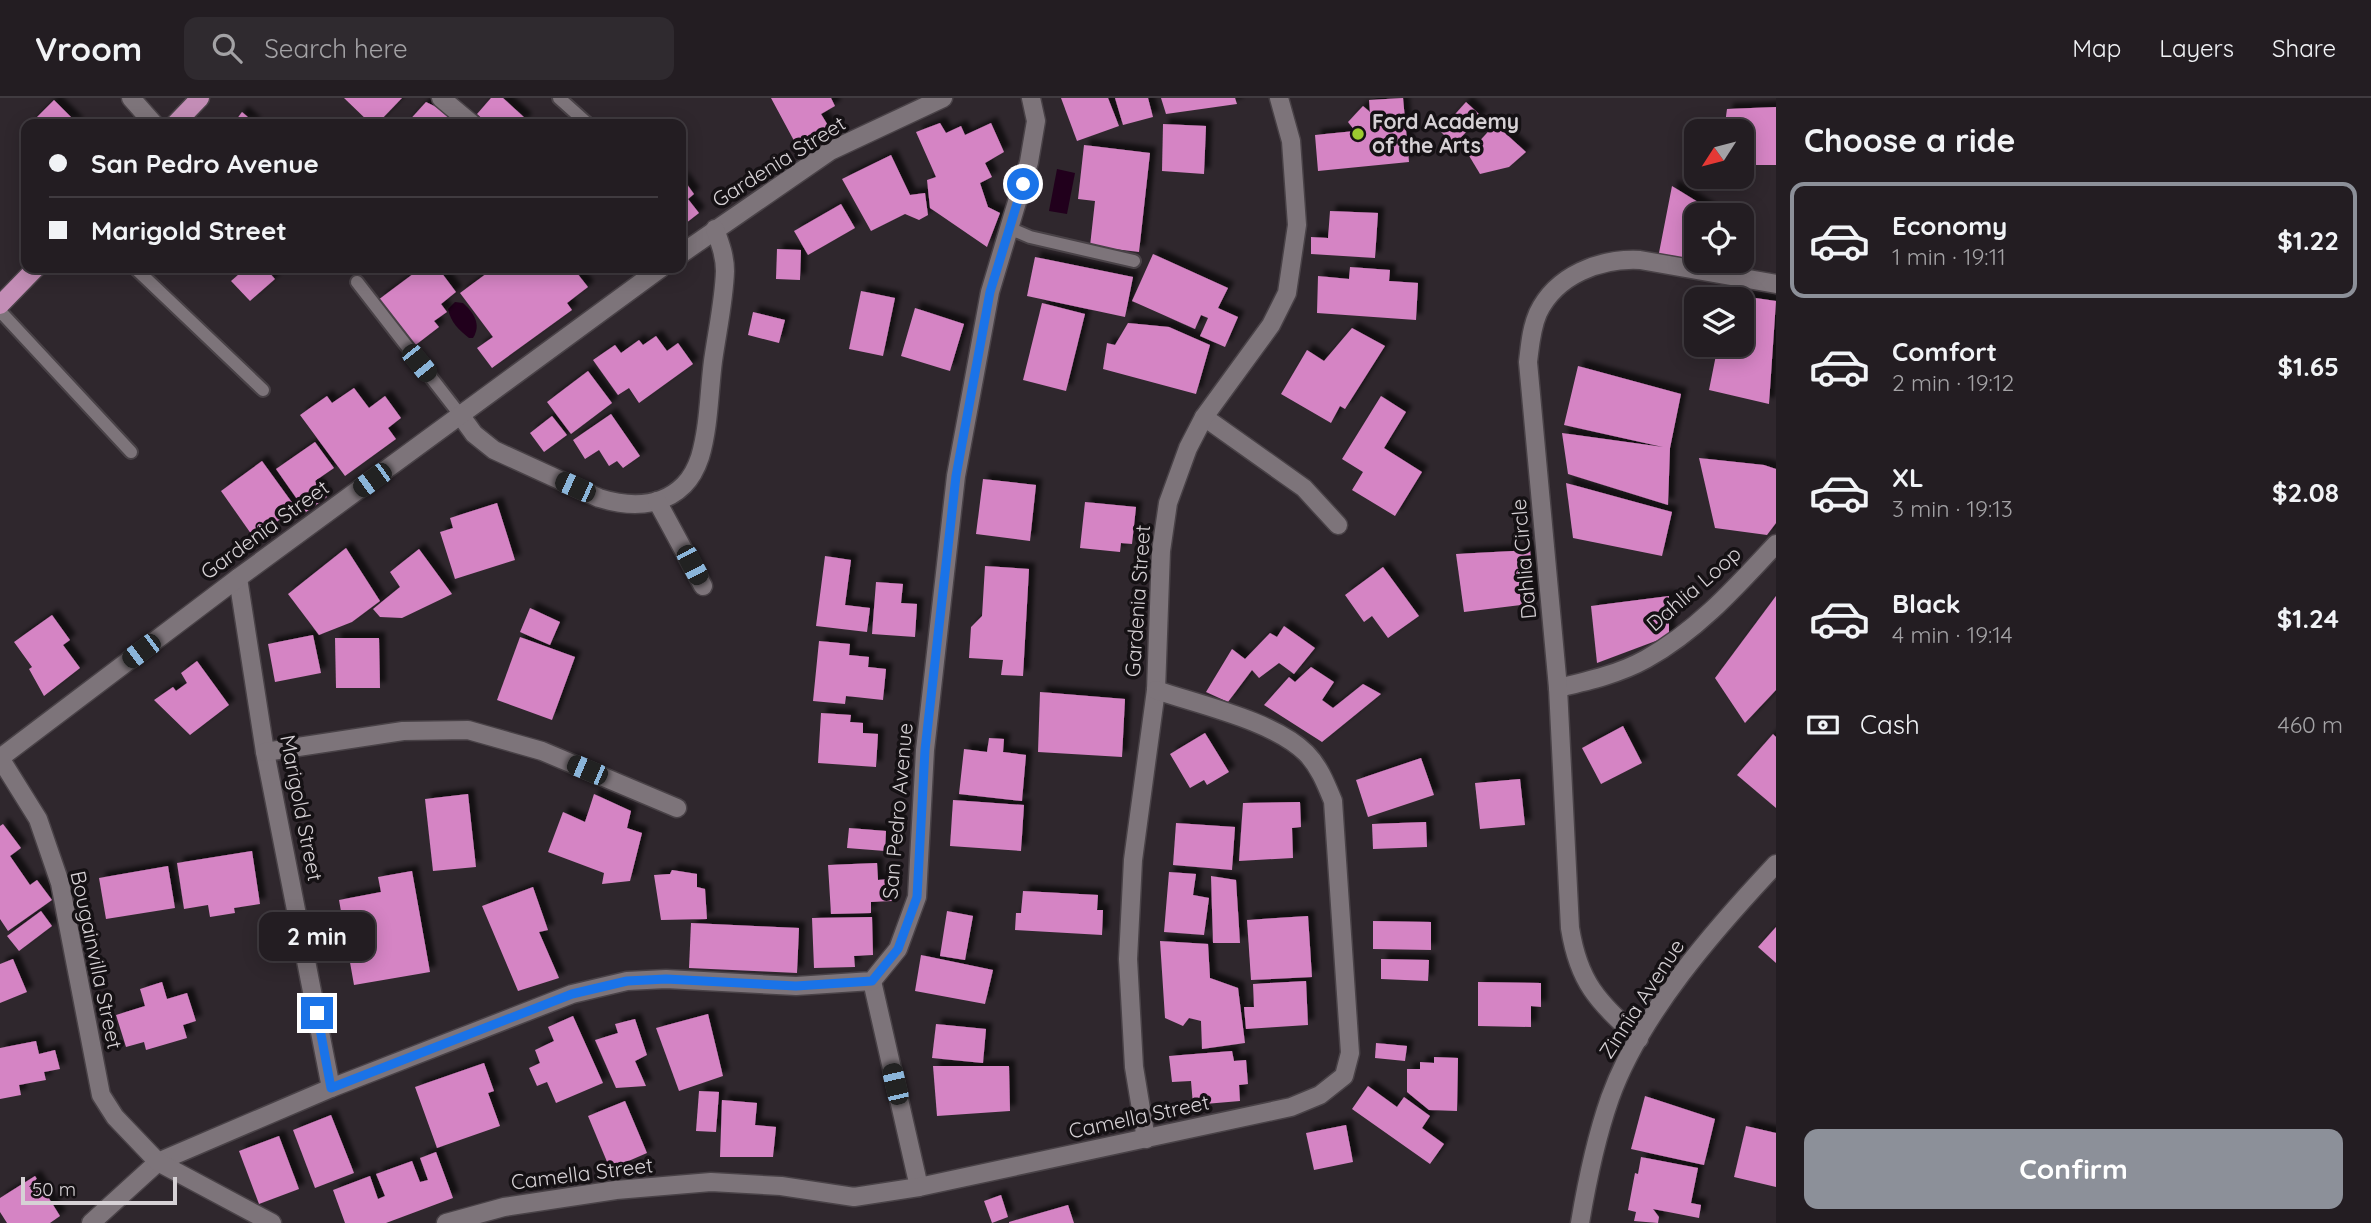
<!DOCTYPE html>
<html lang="en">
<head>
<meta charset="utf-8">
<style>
	:root { --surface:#231d22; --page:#2f2a2f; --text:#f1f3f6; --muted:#a3a2a5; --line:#403b40; --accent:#8c9099 }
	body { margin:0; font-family:Quicksand,sans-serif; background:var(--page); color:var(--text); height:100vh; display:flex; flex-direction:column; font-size:26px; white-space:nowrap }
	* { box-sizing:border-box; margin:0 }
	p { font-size:23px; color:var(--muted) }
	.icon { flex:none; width:38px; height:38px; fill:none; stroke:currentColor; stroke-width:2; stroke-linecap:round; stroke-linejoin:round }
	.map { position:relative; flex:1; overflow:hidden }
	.drawer { display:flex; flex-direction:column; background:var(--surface); width:595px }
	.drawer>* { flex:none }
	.banner { position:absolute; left:21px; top:21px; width:665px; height:154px; border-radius:14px; box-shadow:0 4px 18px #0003,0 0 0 2px var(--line); display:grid; align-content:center; height:154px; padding:0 28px; background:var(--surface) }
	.needle { width:46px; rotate:234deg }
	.buttons { position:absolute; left:1684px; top:21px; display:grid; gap:14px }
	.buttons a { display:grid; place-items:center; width:70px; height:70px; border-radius:14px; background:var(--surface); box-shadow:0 4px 18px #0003,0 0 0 2px var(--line); font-size:35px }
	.scale { position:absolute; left:21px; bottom:18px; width:156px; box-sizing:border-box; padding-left:7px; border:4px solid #d6d1d5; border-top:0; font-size:19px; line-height:24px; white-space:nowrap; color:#d6d1d5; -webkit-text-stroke:5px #151114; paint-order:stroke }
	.end { position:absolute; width:32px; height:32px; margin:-16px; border:9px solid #1a73e8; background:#fff; box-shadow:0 0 0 4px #fff }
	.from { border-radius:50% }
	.bubble { position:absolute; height:49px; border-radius:14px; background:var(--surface); box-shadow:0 4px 18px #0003,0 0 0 2px var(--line); font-size:23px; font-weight:700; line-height:49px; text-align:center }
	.car { position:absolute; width:21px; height:42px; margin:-21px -10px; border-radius:9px; box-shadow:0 0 5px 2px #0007; background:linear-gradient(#222 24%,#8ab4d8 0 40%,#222 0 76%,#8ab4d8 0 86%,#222 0) }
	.banner b { display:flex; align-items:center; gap:24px; height:66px; font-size:26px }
	.banner b+b { border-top:2px solid var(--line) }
	.banner i { width:18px; height:18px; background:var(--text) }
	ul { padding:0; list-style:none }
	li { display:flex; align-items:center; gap:21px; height:116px; margin:0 14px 10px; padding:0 14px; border:4px solid transparent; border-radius:14px }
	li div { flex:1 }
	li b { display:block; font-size:26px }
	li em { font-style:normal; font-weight:700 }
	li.selected { border-color:var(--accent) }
	li>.icon { width:63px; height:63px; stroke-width:1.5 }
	h2 { padding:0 28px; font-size:32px; line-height:84px }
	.pay { display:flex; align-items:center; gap:18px; height:77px; padding:0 28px; font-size:26px }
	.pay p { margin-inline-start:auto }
	.action { display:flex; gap:14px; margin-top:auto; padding:14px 28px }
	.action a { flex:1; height:80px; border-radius:14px; background:var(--accent); color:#fff; font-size:28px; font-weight:700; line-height:80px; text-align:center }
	header { display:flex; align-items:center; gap:42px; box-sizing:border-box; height:98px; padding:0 35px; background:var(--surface); border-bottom:2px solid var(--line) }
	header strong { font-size:33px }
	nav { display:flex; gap:38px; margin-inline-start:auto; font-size:24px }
	.search { width:490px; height:63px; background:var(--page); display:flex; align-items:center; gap:18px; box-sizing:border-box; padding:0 24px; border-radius:14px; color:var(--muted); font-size:26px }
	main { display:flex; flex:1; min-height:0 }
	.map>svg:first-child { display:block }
</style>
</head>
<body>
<header>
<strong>Vroom</strong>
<div class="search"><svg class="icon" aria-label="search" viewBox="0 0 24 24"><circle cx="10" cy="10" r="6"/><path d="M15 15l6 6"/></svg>Search here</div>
<nav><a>Map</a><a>Layers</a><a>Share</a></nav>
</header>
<main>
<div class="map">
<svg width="1776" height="1125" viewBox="0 0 1776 1125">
	<defs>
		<filter id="shadow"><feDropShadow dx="6" dy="-6" stdDeviation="2" flood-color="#0009"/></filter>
	</defs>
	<rect width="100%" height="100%" fill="#2f272d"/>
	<g fill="#21001c">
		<polygon points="1057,71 1075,75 1067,116 1049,113"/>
		<path d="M455,204L463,205C473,214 482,226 473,240H469C459,232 451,225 448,211Z"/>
	</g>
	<g fill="#d584c4" filter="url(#shadow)">
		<polygon points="344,0 402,0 377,26 371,26"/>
		<polygon points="491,0 503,0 526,21 522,26 488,26 477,16"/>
		<polygon points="771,0 831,0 835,8 821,16 832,34 799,52"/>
		<polygon points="1061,0 1108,0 1119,28 1077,43"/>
		<polygon points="1115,0 1148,0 1153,19 1123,27"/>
		<polygon points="1161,0 1235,0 1237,6 1166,16"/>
		<polygon points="1403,0 1409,64 1318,73 1315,37 1355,33 1348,24 1363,8 1370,14 1369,2"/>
		<polygon points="54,2 78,26 30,26"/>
		<polygon points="426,4 455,18 447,26 406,26"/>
		<polygon points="1466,4 1481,18 1454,47 1440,33"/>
		<polygon points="1776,9 1776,67 1741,67 1741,33 1724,33 1727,11"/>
		<polygon points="242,14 256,26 233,26"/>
		<polygon points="940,25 946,35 961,28 965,37 991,25 1004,54 985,65 992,79 980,85 988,109 1000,115 987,149 930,110 927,82 936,79 916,34"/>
		<polygon points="1163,26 1206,28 1204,76 1162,73"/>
		<polygon points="1495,26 1526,54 1509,69 1480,76 1468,56"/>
		<polygon points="1084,47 1150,55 1139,154 1090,148 1095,103 1078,101"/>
		<polygon points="891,57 910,97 925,95 928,117 919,122 905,116 871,133 842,81"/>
		<polygon points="681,78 694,96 688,101 699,115 681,129"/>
		<polygon points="1672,88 1719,117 1696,117 1696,163 1739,163 1739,171 1658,160"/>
		<polygon points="841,106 855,130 808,157 794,133"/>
		<polygon points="1330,113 1378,115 1375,160 1311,156 1311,139 1328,140"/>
		<polygon points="777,151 801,152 800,182 776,181"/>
		<polygon points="1153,156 1228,190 1218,210 1238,219 1225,249 1200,238 1208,220 1201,217 1195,231 1132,203"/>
		<polygon points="1035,159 1133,179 1125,219 1027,198"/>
		<polygon points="1350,169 1390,172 1389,183 1418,185 1416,222 1317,215 1318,178 1349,181"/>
		<polygon points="246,170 265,170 275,181 250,203 231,183"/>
		<polygon points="421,170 438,170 456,194 441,206 447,214 434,223 439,229 413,249 378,202"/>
		<polygon points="494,170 573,170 588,189 567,205 572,212 492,270 477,250 493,239 460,195"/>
		<polygon points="861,193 895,200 883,258 849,251"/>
		<polygon points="1728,196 1776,203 1769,306 1709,292 1718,247 1741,247 1741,201 1727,201"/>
		<polygon points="1042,205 1085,216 1066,293 1023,282"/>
		<polygon points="915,210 964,226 950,273 901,258"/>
		<polygon points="753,214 785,222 779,245 748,237"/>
		<polygon points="1128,225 1169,229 1210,247 1196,296 1103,271 1107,245 1115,247"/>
		<polygon points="1352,230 1385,248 1345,311 1340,308 1331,325 1281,296 1307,252 1324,263"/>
		<polygon points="656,238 667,253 678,245 693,266 639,305 629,290 618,297 593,262 615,247 621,255 639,242 643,247"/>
		<polygon points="1578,268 1681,296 1670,350 1668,407 1568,376 1562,335 1663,349 1564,327"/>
		<polygon points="588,273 612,305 571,336 547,304"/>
		<polygon points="354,290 369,310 385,298 401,320 388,330 396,341 345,378 300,317 327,298 332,305"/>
		<polygon points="1381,298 1406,314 1384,350 1422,374 1395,418 1352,392 1363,374 1342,361"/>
		<polygon points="611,316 640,358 623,370 617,363 609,368 599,352 585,361 573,342"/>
		<polygon points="552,318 567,337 544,354 530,335"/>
		<polygon points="315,344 334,370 315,383 327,399 306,414 276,371"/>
		<polygon points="1699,360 1764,367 1776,371 1776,425 1767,437 1715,430"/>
		<polygon points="262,363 296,410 254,440 221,393"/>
		<polygon points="983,381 1036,387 1030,443 976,436"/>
		<polygon points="1566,385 1672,414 1662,458 1573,440"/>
		<polygon points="1085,404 1136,409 1132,446 1121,445 1120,454 1080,450"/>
		<polygon points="497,405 515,462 455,481 440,434 453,430 450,420"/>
		<polygon points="346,450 380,503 352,524 319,537 288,496"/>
		<polygon points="419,451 452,496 402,520 380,519 373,511 400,489 390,474"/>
		<polygon points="1530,452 1536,505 1464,514 1456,456"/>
		<polygon points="825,458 851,462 845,507 870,510 867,534 816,528"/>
		<polygon points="985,468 1029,471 1023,578 1001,577 1003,562 969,560 971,529 982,518"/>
		<polygon points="1383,469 1419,518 1388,540 1372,518 1364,524 1345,497"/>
		<polygon points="876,484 903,486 901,505 917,506 915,539 872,536"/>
		<polygon points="1669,498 1669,538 1597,565 1591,508"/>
		<polygon points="1776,498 1776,592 1745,625 1715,580"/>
		<polygon points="530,510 560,524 550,547 520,534"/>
		<polygon points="52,517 70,542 63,547 80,570 44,598 29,571 32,569 14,544"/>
		<polygon points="1284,528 1315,550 1294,576 1279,565 1259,580 1252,572 1228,604 1206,594 1232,551 1245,561 1270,535 1277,539"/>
		<polygon points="313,537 321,575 275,584 268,546"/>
		<polygon points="520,539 575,559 552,622 497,602"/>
		<polygon points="335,540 379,540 380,590 336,590"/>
		<polygon points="819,543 850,546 849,557 869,559 868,569 886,571 883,602 846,598 845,606 813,603"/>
		<polygon points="197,563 229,607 190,637 154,602 173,589 176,593 187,585 181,575"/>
		<polygon points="1311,569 1334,584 1322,602 1333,610 1363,586 1381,596 1322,644 1264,607 1289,579 1295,584"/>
		<polygon points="1040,594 1125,601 1122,659 1038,654"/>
		<polygon points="821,615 851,617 850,624 863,625 863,635 878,636 876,669 818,665"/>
		<polygon points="1623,628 1642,665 1601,686 1582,650"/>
		<polygon points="1205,635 1229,674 1207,687 1204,682 1190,690 1170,656"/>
		<polygon points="1773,636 1776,639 1776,710 1737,677"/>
		<polygon points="989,640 1004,641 1003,654 1026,657 1022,703 959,696 964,651 987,654"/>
		<polygon points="1421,660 1434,697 1368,719 1356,682"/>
		<polygon points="1520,681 1525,727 1480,731 1475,685"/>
		<polygon points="468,696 476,769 433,773 425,701"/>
		<polygon points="594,696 631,713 627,730 642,735 630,783 602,786 604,775 548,754 563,714 585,724"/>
		<polygon points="953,702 1024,707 1021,753 950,748"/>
		<polygon points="1300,704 1301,729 1292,730 1293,760 1239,763 1243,705"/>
		<polygon points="1426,724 1427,749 1373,751 1372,726"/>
		<polygon points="1176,725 1235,729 1232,772 1173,767"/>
		<polygon points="3,726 21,750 10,758 30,787 37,782 52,802 8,833 0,821 0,728"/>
		<polygon points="849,730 886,733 885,753 847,750"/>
		<polygon points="252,753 260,806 234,810 235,815 210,819 208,807 184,811 177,765"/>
		<polygon points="877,765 878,782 891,781 892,803 871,804 871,815 831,816 828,767"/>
		<polygon points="168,768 175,810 106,821 99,780"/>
		<polygon points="672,772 697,776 697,789 705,791 707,821 661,822 654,777 670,776"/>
		<polygon points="412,773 430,874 354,887 339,802 381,794 378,779"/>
		<polygon points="1169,774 1196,776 1193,797 1209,800 1204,837 1164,834"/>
		<polygon points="1211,778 1236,782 1240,845 1213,845"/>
		<polygon points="533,789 548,832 539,834 559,880 518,893 482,808"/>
		<polygon points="1023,793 1098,797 1097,812 1103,812 1102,837 1015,832 1016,815 1021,815"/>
		<polygon points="41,813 52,828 19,853 7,838"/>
		<polygon points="947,813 973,818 965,862 940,858"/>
		<polygon points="1308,818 1312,879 1251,882 1247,822"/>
		<polygon points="872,819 873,857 854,858 855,869 814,870 812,820"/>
		<polygon points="1373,823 1431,824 1431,852 1373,851"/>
		<polygon points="691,825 799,830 797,875 689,870"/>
		<polygon points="1776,829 1776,865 1758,849"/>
		<polygon points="1160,843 1208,846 1210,880 1238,890 1245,945 1202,951 1201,923 1189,920 1183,928 1165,920"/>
		<polygon points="921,857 993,872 985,906 915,893"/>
		<polygon points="13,861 27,894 0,905 0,866"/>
		<polygon points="1381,861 1429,862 1428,883 1381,881"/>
		<polygon points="1306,883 1308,927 1246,931 1244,909 1254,909 1253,886"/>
		<polygon points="162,884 167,901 187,895 196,923 183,927 187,940 146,952 144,944 126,949 116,917 145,908 140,891"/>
		<polygon points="1478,884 1541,885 1541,909 1531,908 1531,929 1478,928"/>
		<polygon points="708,916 723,978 679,993 656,930"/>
		<polygon points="573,918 603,985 556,1005 547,984 537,988 529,970 540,965 535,952 554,943 548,929"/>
		<polygon points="635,921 647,957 635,963 646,988 616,990 595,942 618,935 615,926"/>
		<polygon points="936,926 986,931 983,965 932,960"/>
		<polygon points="36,943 39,956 55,952 60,971 44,974 46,982 19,987 21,997 0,1001 0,950"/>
		<polygon points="1376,945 1407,948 1405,963 1375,960"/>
		<polygon points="1232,953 1234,963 1246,962 1248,986 1239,987 1240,1003 1193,1007 1191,983 1172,984 1169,958"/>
		<polygon points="1434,959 1458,960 1457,1013 1429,1012 1407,994 1407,971 1420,971 1420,964 1434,965"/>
		<polygon points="484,965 494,993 488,995 500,1028 437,1050 415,989"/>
		<polygon points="933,968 1009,968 1010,1013 937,1018"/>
		<polygon points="1368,988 1397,1009 1404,999 1430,1018 1422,1030 1444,1046 1430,1066 1352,1011"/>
		<polygon points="699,993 719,994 716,1034 696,1033"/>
		<polygon points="1645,998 1715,1021 1704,1067 1631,1051"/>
		<polygon points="722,1002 757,1005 755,1027 776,1029 773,1059 720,1059"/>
		<polygon points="625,1003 647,1055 610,1071 588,1018"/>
		<polygon points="331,1017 354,1075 315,1090 293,1032"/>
		<polygon points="1346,1027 1353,1064 1314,1072 1306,1035"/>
		<polygon points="1746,1028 1776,1035 1776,1089 1734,1079"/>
		<polygon points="279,1038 299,1091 259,1106 239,1053"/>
		<polygon points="436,1054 453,1100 386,1125 345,1125 333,1092 370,1078 378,1101 385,1098 376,1076 412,1063 420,1084 428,1082 420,1060"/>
		<polygon points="1641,1059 1698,1070 1691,1105 1701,1107 1699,1120 1653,1111 1659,1119 1658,1125 1634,1123 1636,1114 1628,1112 1635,1075 1638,1076"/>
		<polygon points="35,1078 60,1118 50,1125 7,1125 0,1114 0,1100"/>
		<polygon points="1001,1097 1008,1119 992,1125 984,1103"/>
		<polygon points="1068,1107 1074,1125 1009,1125 1009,1124"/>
	</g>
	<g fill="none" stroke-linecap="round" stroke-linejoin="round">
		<defs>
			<g id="lane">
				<polyline points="559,0 588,26"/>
				<polyline points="1009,130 1030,139 1134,163"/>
				<polyline points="135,170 263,292"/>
				<polyline points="357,184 461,318"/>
				<polyline points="0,213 131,354"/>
			</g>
			<g id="street">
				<polyline points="131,0 154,26"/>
				<polyline points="441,0 472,26"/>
				<polyline points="681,156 830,53 943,0"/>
				<path d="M461,318L474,336L494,352L599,400C628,409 661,410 684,387C691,380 697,368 700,359C709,329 709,294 713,263C717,234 724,203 725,173C725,158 720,145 715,131"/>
				<polyline points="1204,319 1304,390 1338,427"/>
				<polyline points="657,403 703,488"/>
				<polyline points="238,480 265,654 331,990"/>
				<path d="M1558,590C1588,583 1619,576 1646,561C1697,533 1737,488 1776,446"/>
				<polyline points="265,654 403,633 468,632 542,653 677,710"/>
				<polyline points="872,883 919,1089"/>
				<path d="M1639,941C1598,903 1579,886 1570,830L1558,590L1528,264C1530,248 1531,231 1538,215C1556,177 1600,160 1640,162L1776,186"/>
				<polyline points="1146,1041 1134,969 1128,861 1133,762 1156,592 1161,453 1168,405 1188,350 1204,319 1271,227 1287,195 1297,127 1291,43 1279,0"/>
				<polyline points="91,1125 158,1064 331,990 572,896 627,883 666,881 796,888 872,883 898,851 917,799 925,652 956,378 990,194 1029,64 1036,23 1031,0"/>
				<polyline points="272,1125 158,1064 115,1019 101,997 60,785 38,721 0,660 238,480 661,170"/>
				<path d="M446,1125L504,1109L616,1092L711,1084L781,1088L854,1099L919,1089L1291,1009L1320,997L1344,978L1350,955L1333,703C1326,686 1319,668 1306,655C1274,623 1200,607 1156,592"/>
				<path d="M1580,1125C1587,1083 1596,1040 1610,1000C1640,916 1715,831 1776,766"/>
			</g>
			<g id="primary">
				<polyline points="175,26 200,0"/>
				<polyline points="0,207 36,170"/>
			</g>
		</defs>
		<use href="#lane" stroke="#494247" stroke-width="16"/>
		<use href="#street" stroke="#494247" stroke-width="21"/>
		<use href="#primary" stroke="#494247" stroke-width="21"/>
		<use href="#lane" stroke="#7d747a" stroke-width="12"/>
		<use href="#street" stroke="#7d747a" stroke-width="18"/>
		<use href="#primary" stroke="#c38db6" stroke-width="18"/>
	</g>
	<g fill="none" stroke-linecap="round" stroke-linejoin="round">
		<polyline stroke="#1a73e8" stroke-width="9" points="317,915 331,990 572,896 627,883 666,881 796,888 872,883 898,851 917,799 925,652 956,378 990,194 1023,86"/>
	</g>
	<circle fill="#9dca30" stroke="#151114" stroke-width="2.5" cx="1358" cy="36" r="7"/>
	<g text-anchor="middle" stroke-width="7" stroke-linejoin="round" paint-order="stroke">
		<g font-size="21" font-weight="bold" fill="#d6d1d5" stroke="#151114" text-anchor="start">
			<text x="1372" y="31">Ford Academy<tspan x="1372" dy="24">of the Arts</tspan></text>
		</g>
		<g font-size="21" fill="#d6d1d5" stroke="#151114">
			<text transform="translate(779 64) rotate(-32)" y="7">Gardenia Street</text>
			<text transform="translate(265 432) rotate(-36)" y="7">Gardenia Street</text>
			<text transform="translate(1524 461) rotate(-95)" y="7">Dahlia Circle</text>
			<text transform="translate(1694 491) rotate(-41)" y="7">Dahlia Loop</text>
			<text transform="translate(1138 503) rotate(-86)" y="7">Gardenia Street</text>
			<text transform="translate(301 710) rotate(79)" y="7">Marigold Street</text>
			<text transform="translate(898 713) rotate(-85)" y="7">San Pedro Avenue</text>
			<text transform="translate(96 862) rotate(78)" y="7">Bougainvilla Street</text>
			<text transform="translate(1642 901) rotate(-57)" y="7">Zinnia Avenue</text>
			<text transform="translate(1139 1019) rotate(-12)" y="7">Camella Street</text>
			<text transform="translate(582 1076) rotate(-7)" y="7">Camella Street</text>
		</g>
	</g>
</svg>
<div class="buttons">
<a><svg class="needle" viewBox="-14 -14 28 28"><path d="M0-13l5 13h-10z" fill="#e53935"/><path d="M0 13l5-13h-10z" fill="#a3a2a5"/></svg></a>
<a><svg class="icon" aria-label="locate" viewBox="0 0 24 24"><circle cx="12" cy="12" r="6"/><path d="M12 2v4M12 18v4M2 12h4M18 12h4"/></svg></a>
<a><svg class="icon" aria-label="layers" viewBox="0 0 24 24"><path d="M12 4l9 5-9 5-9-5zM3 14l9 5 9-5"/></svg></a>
</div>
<div class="scale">50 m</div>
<i class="end from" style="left:1023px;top:86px"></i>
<i class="end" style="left:317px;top:915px"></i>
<div class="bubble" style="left:259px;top:814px;width:116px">2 min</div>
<i class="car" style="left:419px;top:265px;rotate:141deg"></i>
<i class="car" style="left:372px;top:382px;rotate:234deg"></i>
<i class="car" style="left:575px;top:389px;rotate:294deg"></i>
<i class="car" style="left:692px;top:467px;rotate:152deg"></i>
<i class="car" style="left:141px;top:553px;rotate:233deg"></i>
<i class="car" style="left:587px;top:672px;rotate:293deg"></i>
<i class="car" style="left:895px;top:986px;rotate:347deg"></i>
<div class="banner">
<b><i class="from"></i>San Pedro Avenue</b>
<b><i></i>Marigold Street</b>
</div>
</div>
<section class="drawer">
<h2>Choose a ride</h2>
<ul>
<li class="selected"><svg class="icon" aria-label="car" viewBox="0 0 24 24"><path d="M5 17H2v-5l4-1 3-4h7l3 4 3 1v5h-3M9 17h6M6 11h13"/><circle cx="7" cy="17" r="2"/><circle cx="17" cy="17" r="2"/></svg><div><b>Economy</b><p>1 min · 19:11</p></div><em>$1.22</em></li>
<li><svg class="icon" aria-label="car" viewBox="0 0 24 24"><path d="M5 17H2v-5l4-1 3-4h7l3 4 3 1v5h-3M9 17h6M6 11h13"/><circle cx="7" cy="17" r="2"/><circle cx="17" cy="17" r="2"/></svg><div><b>Comfort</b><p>2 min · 19:12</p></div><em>$1.65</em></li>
<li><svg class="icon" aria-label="car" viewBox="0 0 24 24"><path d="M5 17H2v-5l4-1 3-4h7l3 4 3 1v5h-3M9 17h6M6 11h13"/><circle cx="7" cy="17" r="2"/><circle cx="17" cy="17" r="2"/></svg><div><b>XL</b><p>3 min · 19:13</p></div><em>$2.08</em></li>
<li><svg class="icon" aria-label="car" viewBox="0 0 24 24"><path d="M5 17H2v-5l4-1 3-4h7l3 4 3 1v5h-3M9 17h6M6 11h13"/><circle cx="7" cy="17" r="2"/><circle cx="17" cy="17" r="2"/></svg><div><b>Black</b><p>4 min · 19:14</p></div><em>$1.24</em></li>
</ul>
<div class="pay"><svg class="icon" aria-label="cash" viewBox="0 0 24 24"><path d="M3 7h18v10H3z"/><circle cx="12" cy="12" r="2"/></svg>Cash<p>460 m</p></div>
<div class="action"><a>Confirm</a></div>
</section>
</main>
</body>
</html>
